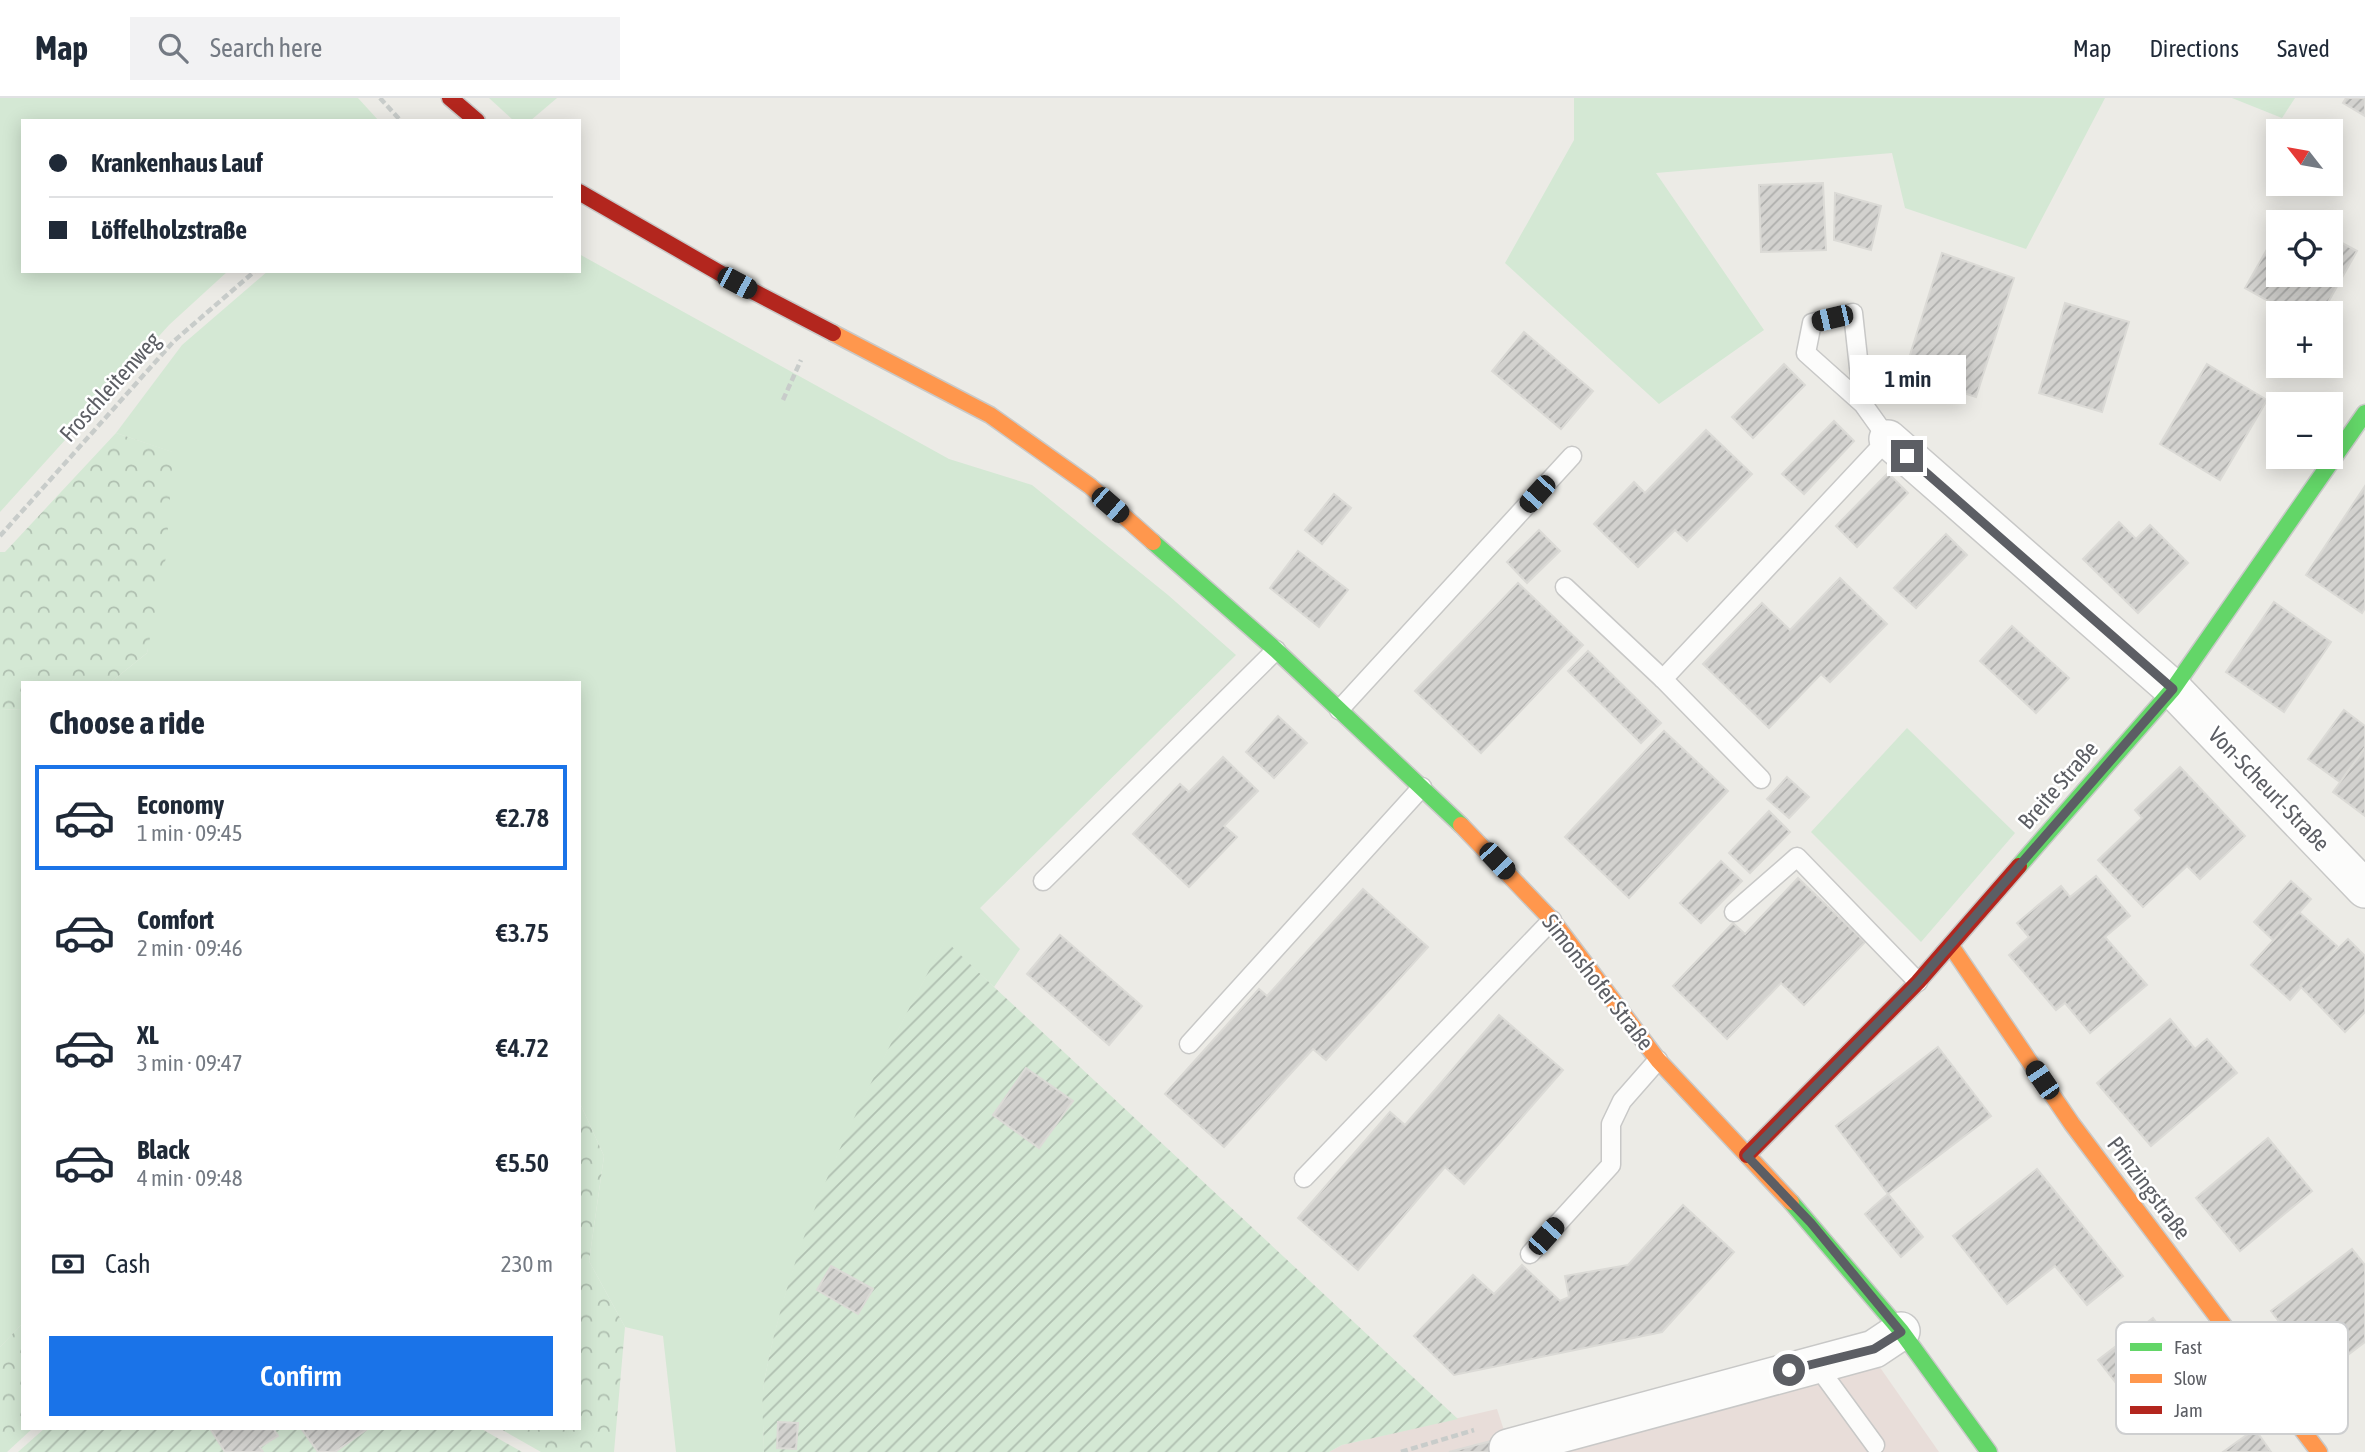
<!DOCTYPE html>
<html lang="en">
<head>
<meta charset="utf-8">
<style>
	:root { --surface:#fff; --page:#f2f2f3; --text:#1f2937; --muted:#747a83; --line:#e0e1e3; --accent:#1a73e8 }
	body { margin:0; font-family:"Asap Condensed",sans-serif; background:var(--page); color:var(--text); height:100vh; display:flex; flex-direction:column; font-size:26px; white-space:nowrap }
	* { box-sizing:border-box; margin:0 }
	p { font-size:23px; color:var(--muted) }
	.icon { flex:none; width:38px; height:38px; fill:none; stroke:currentColor; stroke-width:2; stroke-linecap:round; stroke-linejoin:round }
	.map { position:relative; flex:1; overflow:hidden }
	.drawer { position:absolute; left:21px; top:583px; width:560px; height:749px; display:flex; flex-direction:column; background:var(--surface); border-radius:0px; box-shadow:0 4px 18px #0003 }
	.drawer>* { flex:none }
	.banner { position:absolute; left:21px; top:21px; width:560px; height:154px; border-radius:0px; box-shadow:0 4px 18px #0003; display:grid; align-content:center; height:154px; padding:0 28px; background:var(--surface) }
	.needle { width:46px; rotate:301deg }
	.fabs { position:absolute; left:2266px; top:21px; display:grid; gap:14px }
	.fabs a { display:grid; place-items:center; width:77px; height:77px; border-radius:0px; background:var(--surface); box-shadow:0 4px 18px #0003; font-size:35px }
	.end { position:absolute; width:32px; height:32px; margin:-16px; border:9px solid #5c5e64; background:#fff; box-shadow:0 0 0 4px #fff }
	.from { border-radius:50% }
	.bubble { position:absolute; height:49px; border-radius:0px; background:var(--surface); box-shadow:0 4px 18px #0003; font-size:23px; font-weight:600; line-height:49px; text-align:center }
	.car { position:absolute; width:21px; height:42px; margin:-21px -10px; border-radius:9px; box-shadow:0 0 5px 2px #0007; background:linear-gradient(#222 24%,#8ab4d8 0 40%,#222 0 76%,#8ab4d8 0 86%,#222 0) }
	.banner b { display:flex; align-items:center; gap:24px; height:66px; font-size:26px }
	.banner b+b { border-top:2px solid var(--line) }
	.banner i { width:18px; height:18px; background:var(--text) }
	ul { padding:0; list-style:none }
	li { display:flex; align-items:center; gap:21px; height:105px; margin:0 14px 10px; padding:0 14px; border:4px solid transparent; border-radius:0px }
	li div { flex:1 }
	li b { display:block; font-size:26px }
	li em { font-style:normal; font-weight:600 }
	li.active { border-color:var(--accent) }
	li>.icon { width:63px; height:63px; stroke-width:1.5 }
	h2 { padding:0 28px; font-size:32px; line-height:84px }
	.pay { display:flex; align-items:center; gap:18px; height:77px; padding:0 28px; font-size:26px }
	.pay p { margin-inline-start:auto }
	.cta { display:flex; gap:14px; margin-top:auto; padding:14px 28px }
	.cta a { flex:1; height:80px; border-radius:0px; background:var(--accent); color:#fff; font-size:28px; font-weight:600; line-height:80px; text-align:center }
	header { display:flex; align-items:center; gap:42px; box-sizing:border-box; height:98px; padding:0 35px; background:var(--surface); border-bottom:2px solid var(--line) }
	header strong { font-size:33px }
	nav { display:flex; gap:38px; margin-inline-start:auto; font-size:24px }
	.search { width:490px; height:63px; background:var(--page); display:flex; align-items:center; gap:18px; box-sizing:border-box; padding:0 24px; border-radius:0px; color:var(--muted); font-size:26px }
	.map>svg:first-child { display:block }
</style>
</head>
<body>
<header>
<strong>Map</strong>
<div class="search"><svg class="icon" aria-label="search" viewBox="0 0 24 24"><circle cx="10" cy="10" r="6"/><path d="M15 15l6 6"/></svg>Search here</div>
<nav><a>Map</a><a>Directions</a><a>Saved</a></nav>
</header>
<div class="map">
<svg width="2365" height="1354" viewBox="0 0 2365 1354">
	<defs>
		<pattern id="forest-crowns" width="20" height="18" patternUnits="userSpaceOnUse" patternTransform="scale(1.75)"><rect width="20" height="18" fill="#d4e8d4"/><path d="M2 6a3 3 0 1 1 6 0M12 15a3 3 0 1 1 6 0" fill="none" stroke="#afbfb0"/></pattern>
		<pattern id="garden-furrows" width="10" height="10" patternUnits="userSpaceOnUse" patternTransform="scale(1.75)"><rect width="10" height="10" fill="#d4e8d4"/><path d="M-1 1l2-2M0 10L10 0M9 11l2-2" fill="none" stroke="#afbfb0"/></pattern>
		<pattern id="building-hatch" width="6" height="6" patternUnits="userSpaceOnUse" patternTransform="scale(1.75)"><rect width="6" height="6" fill="#d3d2cf"/><path d="M-1 1l2-2M0 6l6-6M5 7l2-2" fill="none" stroke="#aeaeac"/></pattern>
	</defs>
	<rect width="100%" height="100%" fill="#ecebe6"/>
	<g fill="#e8ddd9">
		<polygon points="1879,1268 1939,1354 1545,1354"/>
		<polygon points="1497,1311 1511,1354 1329,1354 1342,1347"/>
	</g>
	<g fill="#d4e8d4">
		<polygon points="0,0 358,0 379,23 23,23 23,173 228,173 169,227 0,414"/>
		<polygon points="489,0 557,0 530,23 514,23"/>
		<polygon points="1574,0 2105,0 2026,151 1905,110 1892,55 1656,75 1764,232 1659,306 1505,165 1574,42"/>
		<polygon points="2232,0 2295,0 2282,20"/>
		<path d="M579,156L949,361L1032,387L1168,497L1236,557L980,810L1020,851L994,889L945,843C871,983 796,1122 765,1279C761,1303 764,1330 764,1354H676L663,1238L625,1229L589,1163L604,1058L579,1003V584H111L147,555L172,354L116,335L182,247L268,173H579Z"/>
		<polygon points="23,611 23,1225 0,1249 0,612"/>
		<polygon points="1907,630 2015,735 1921,844 1811,734"/>
	</g>
	<g fill="url(#forest-crowns)">
		<polygon points="116,335 173,354 166,459 147,555 111,584 23,584 23,611 0,612 0,454 5,454"/>
		<polygon points="579,1003 604,1058 589,1163 625,1229 614,1354 541,1354 499,1330 579,1330"/>
		<polygon points="23,1225 23,1330 33,1330 7,1354 0,1354 0,1249"/>
	</g>
	<g fill="url(#garden-furrows)">
		<path d="M945,842L994,889L1458,1321L1342,1347L1329,1354H764C764,1330 760,1303 765,1279C796,1119 870,985 945,842Z"/>
		<polygon points="45,1330 480,1330 522,1354 18,1354"/>
	</g>
	<g fill="url(#building-hatch)" stroke="#dbdad6" stroke-width="2">
		<polygon points="2346,0 2365,0 2365,18 2343,5"/>
		<polygon points="1823,85 1826,152 1761,154 1759,87"/>
		<polygon points="1835,95 1881,108 1871,152 1834,142"/>
		<polygon points="2278,132 2278,177 2331,177 2331,139 2357,153 2322,215 2290,215 2245,190"/>
		<polygon points="1942,155 2014,180 1976,299 1904,276"/>
		<polygon points="2065,205 2129,224 2102,314 2039,295"/>
		<polygon points="1524,234 1593,293 1561,331 1492,273"/>
		<polygon points="1784,266 1805,287 1753,340 1732,319"/>
		<polygon points="2207,266 2267,302 2220,382 2160,346"/>
		<polygon points="1834,323 1854,343 1804,396 1782,376"/>
		<polygon points="1706,332 1752,376 1687,443 1675,432 1638,469 1594,426 1634,384 1645,395"/>
		<polygon points="1888,375 1908,395 1857,449 1836,428"/>
		<polygon points="2365,388 2365,510 2362,515 2306,477"/>
		<polygon points="1334,396 1351,410 1322,446 1305,432"/>
		<polygon points="2119,424 2136,441 2150,427 2188,465 2138,515 2083,461"/>
		<polygon points="1539,432 1560,453 1527,485 1507,464"/>
		<polygon points="1946,436 1967,457 1916,510 1894,490"/>
		<polygon points="1298,453 1348,492 1319,529 1270,490"/>
		<polygon points="1840,480 1887,526 1830,584 1821,576 1769,630 1703,566 1762,505 1790,532"/>
		<polygon points="1518,485 1583,547 1481,655 1415,593"/>
		<polygon points="2274,504 2331,544 2284,614 2226,574"/>
		<polygon points="2012,528 2069,580 2036,615 1980,563"/>
		<polygon points="1588,553 1661,625 1641,645 1568,573"/>
		<polygon points="2344,612 2365,628 2365,650 2340,684 2308,661"/>
		<polygon points="1278,618 1307,645 1274,680 1246,654"/>
		<polygon points="1664,633 1728,693 1629,800 1565,739"/>
		<polygon points="2365,650 2365,718 2333,694"/>
		<polygon points="1223,659 1258,693 1224,728 1237,739 1189,789 1133,736 1180,686 1189,694"/>
		<polygon points="2180,669 2245,738 2200,781 2187,768 2143,809 2098,762 2142,720 2135,712"/>
		<polygon points="1787,679 1809,699 1789,720 1767,701"/>
		<polygon points="1769,713 1790,734 1750,775 1729,755"/>
		<polygon points="1721,763 1742,783 1701,825 1680,805"/>
		<polygon points="2096,778 2130,818 2105,839 2147,887 2090,935 2065,905 2056,912 2009,857 2029,839 2017,825 2061,788 2070,799"/>
		<polygon points="1798,780 1865,844 1804,907 1781,885 1727,941 1673,888 1733,825 1745,836"/>
		<polygon points="2291,783 2311,801 2274,843 2254,824"/>
		<polygon points="1363,791 1428,849 1326,962 1313,951 1224,1049 1165,996 1259,891 1267,898"/>
		<polygon points="2299,814 2337,848 2290,902 2251,867"/>
		<polygon points="1060,837 1142,908 1109,947 1027,876"/>
		<polygon points="2348,841 2365,858 2365,914 2345,934 2300,888"/>
		<polygon points="1499,917 1563,972 1464,1086 1445,1069 1358,1172 1298,1120 1390,1014 1405,1027"/>
		<polygon points="2170,921 2195,951 2207,941 2237,975 2151,1048 2097,985"/>
		<polygon points="1938,949 1991,1018 1888,1096 1836,1028"/>
		<polygon points="1026,970 1073,1003 1039,1050 993,1017"/>
		<polygon points="2268,1040 2312,1093 2240,1153 2196,1100"/>
		<polygon points="2037,1071 2123,1178 2087,1207 2055,1168 2007,1206 1953,1138"/>
		<polygon points="1888,1096 1923,1139 1901,1159 1865,1116"/>
		<polygon points="1683,1107 1734,1154 1662,1234 1454,1277 1414,1238 1473,1177 1494,1196 1522,1167 1560,1203 1569,1199 1565,1178 1628,1167"/>
		<polygon points="2352,1151 2365,1167 2365,1244 2320,1278 2271,1213"/>
		<polygon points="831,1168 873,1191 858,1216 817,1192"/>
		<polygon points="2153,1220 2186,1262 2131,1304 2098,1262"/>
		<polygon points="778,1324 798,1325 796,1351 777,1350"/>
		<polygon points="214,1330 273,1330 278,1338 260,1349 263,1354 225,1354 211,1332"/>
		<polygon points="301,1330 365,1330 366,1332 335,1354 318,1354"/>
		<polygon points="2255,1331 2271,1354 2223,1354"/>
		<polygon points="1495,1342 1492,1354 1449,1354"/>
	</g>
	<g fill="none" stroke-linecap="round" stroke-linejoin="round">
		<defs>
			<g id="lane">
				<polyline points="1565,489 1663,581 1761,681"/>
				<polyline points="1663,581 1888,341 1863,306 1806,255 1812,225 1853,215 1863,306"/>
				<polyline points="1339,612 1572,358"/>
				<polyline points="1043,783 1276,552"/>
				<polyline points="1734,814 1797,759 1918,884"/>
				<polyline points="1189,946 1422,689"/>
				<polyline points="1304,1080 1552,822"/>
				<polyline points="1530,1156 1611,1067 1611,1026 1622,1003 1658,962"/>
				<polyline points="1815,1265 1875,1347"/>
			</g>
			<g id="street">
				<polyline points="1888,341 2173,591 2365,791"/>
				<polyline points="1508,1350 1874,1251 1901,1233"/>
			</g>
			<g id="fast">
				<polyline points="1153,444 1276,552 1461,727"/>
				<polyline points="2019,768 2173,591 2365,315"/>
				<polyline points="1791,1104 1901,1233 1989,1354"/>
			</g>
			<g id="slow">
				<polyline points="833,235 990,317 1090,388 1153,444"/>
				<polyline points="1461,727 1552,822 1658,962 1791,1104"/>
				<polyline points="1951,848 2072,1026 2319,1354"/>
			</g>
			<g id="jam">
				<polyline points="450,0 477,23"/>
				<polyline points="579,94 737,185 833,235"/>
				<polyline points="1747,1057 1918,884 2019,768"/>
			</g>
		</defs>
		<use href="#lane" stroke="#c8c8c7" stroke-width="21"/>
		<use href="#street" stroke="#c8c8c7" stroke-width="40"/>
		<use href="#fast" stroke="#c9c9c8" stroke-width="19"/>
		<use href="#slow" stroke="#c9c9c8" stroke-width="19"/>
		<use href="#jam" stroke="#c9c9c8" stroke-width="19"/>
		<g stroke="#c8ccca" stroke-width="4.5" stroke-dasharray="7 3.5" stroke-linecap="butt">
			<polyline points="380,0 401,23"/>
			<polyline points="783,302 801,262"/>
			<polyline points="0,438 174,243 255,173"/>
			<polyline points="1401,1354 1474,1332"/>
		</g>
		<use href="#lane" stroke="#fcfcfb" stroke-width="18"/>
		<use href="#street" stroke="#fcfcfb" stroke-width="37"/>
		<use href="#fast" stroke="#63d668" stroke-width="16"/>
		<use href="#slow" stroke="#ff974d" stroke-width="16"/>
		<use href="#jam" stroke="#b3261e" stroke-width="16"/>
	</g>
	<g fill="none" stroke-linecap="round" stroke-linejoin="round">
		<polyline stroke="#5c5e64" stroke-width="9" points="1789,1272 1874,1251 1901,1234 1811,1125 1747,1058 1918,884 2173,591 1907,358"/>
	</g>
	<g text-anchor="middle" stroke-width="5" stroke-linejoin="round" paint-order="stroke">
		<g font-size="23" fill="#5c5e64" stroke="#fff">
			<text transform="translate(110 289) rotate(-48)" y="8">Froschleitenweg</text>
			<text transform="translate(2058 687) rotate(-49)" y="8">Breite Straße</text>
			<text transform="translate(2269 691) rotate(46)" y="8">Von-Scheurl-Straße</text>
			<text transform="translate(1598 884) rotate(52)" y="8">Simonshofer Straße</text>
			<text transform="translate(2149 1090) rotate(53)" y="8">Pfinzingstraße</text>
		</g>
	</g>
	<rect x="2116" y="1224" width="232" height="112" rx="10" fill="#fff" stroke="#cecfd0" stroke-width="2"/>
	<rect x="2130" y="1245" width="32" height="8" fill="#63d668"/>
	<rect x="2130" y="1276" width="32" height="9" fill="#ff974d"/>
	<rect x="2130" y="1308" width="32" height="8" fill="#b3261e"/>
	<g font-size="19" fill="#5c5e64">
		<text x="2174" y="1256">Fast</text>
		<text x="2174" y="1287">Slow</text>
		<text x="2174" y="1319">Jam</text>
	</g>
</svg>
<div class="fabs">
<a><svg class="needle" viewBox="-14 -14 28 28"><path d="M0-13l5 13h-10z" fill="#e53935"/><path d="M0 13l5-13h-10z" fill="#747a83"/></svg></a>
<a><svg class="icon" aria-label="locate" viewBox="0 0 24 24"><circle cx="12" cy="12" r="6"/><path d="M12 2v4M12 18v4M2 12h4M18 12h4"/></svg></a>
<a>+</a>
<a>−</a>
</div>
<i class="end from" style="left:1789px;top:1272px"></i>
<i class="end" style="left:1907px;top:358px"></i>
<div class="bubble" style="left:1850px;top:257px;width:116px">1 min</div>
<i class="car" style="left:737px;top:185px;rotate:118deg"></i>
<i class="car" style="left:1832px;top:220px;rotate:257deg"></i>
<i class="car" style="left:1537px;top:396px;rotate:222deg"></i>
<i class="car" style="left:1110px;top:407px;rotate:131deg"></i>
<i class="car" style="left:1497px;top:763px;rotate:137deg"></i>
<i class="car" style="left:2042px;top:982px;rotate:326deg"></i>
<i class="car" style="left:1546px;top:1138px;rotate:42deg"></i>
<div class="banner">
<b><i class="from"></i>Krankenhaus Lauf</b>
<b><i></i>Löffelholzstraße</b>
</div>
<section class="drawer">
<h2>Choose a ride</h2>
<ul>
<li class="active"><svg class="icon" aria-label="car" viewBox="0 0 24 24"><path d="M5 17H2v-5l4-1 3-4h7l3 4 3 1v5h-3M9 17h6M6 11h13"/><circle cx="7" cy="17" r="2"/><circle cx="17" cy="17" r="2"/></svg><div><b>Economy</b><p>1 min · 09:45</p></div><em>€2.78</em></li>
<li><svg class="icon" aria-label="car" viewBox="0 0 24 24"><path d="M5 17H2v-5l4-1 3-4h7l3 4 3 1v5h-3M9 17h6M6 11h13"/><circle cx="7" cy="17" r="2"/><circle cx="17" cy="17" r="2"/></svg><div><b>Comfort</b><p>2 min · 09:46</p></div><em>€3.75</em></li>
<li><svg class="icon" aria-label="car" viewBox="0 0 24 24"><path d="M5 17H2v-5l4-1 3-4h7l3 4 3 1v5h-3M9 17h6M6 11h13"/><circle cx="7" cy="17" r="2"/><circle cx="17" cy="17" r="2"/></svg><div><b>XL</b><p>3 min · 09:47</p></div><em>€4.72</em></li>
<li><svg class="icon" aria-label="car" viewBox="0 0 24 24"><path d="M5 17H2v-5l4-1 3-4h7l3 4 3 1v5h-3M9 17h6M6 11h13"/><circle cx="7" cy="17" r="2"/><circle cx="17" cy="17" r="2"/></svg><div><b>Black</b><p>4 min · 09:48</p></div><em>€5.50</em></li>
</ul>
<div class="pay"><svg class="icon" aria-label="cash" viewBox="0 0 24 24"><path d="M3 7h18v10H3z"/><circle cx="12" cy="12" r="2"/></svg>Cash<p>230 m</p></div>
<div class="cta"><a>Confirm</a></div>
</section>
</div>
</body>
</html>
